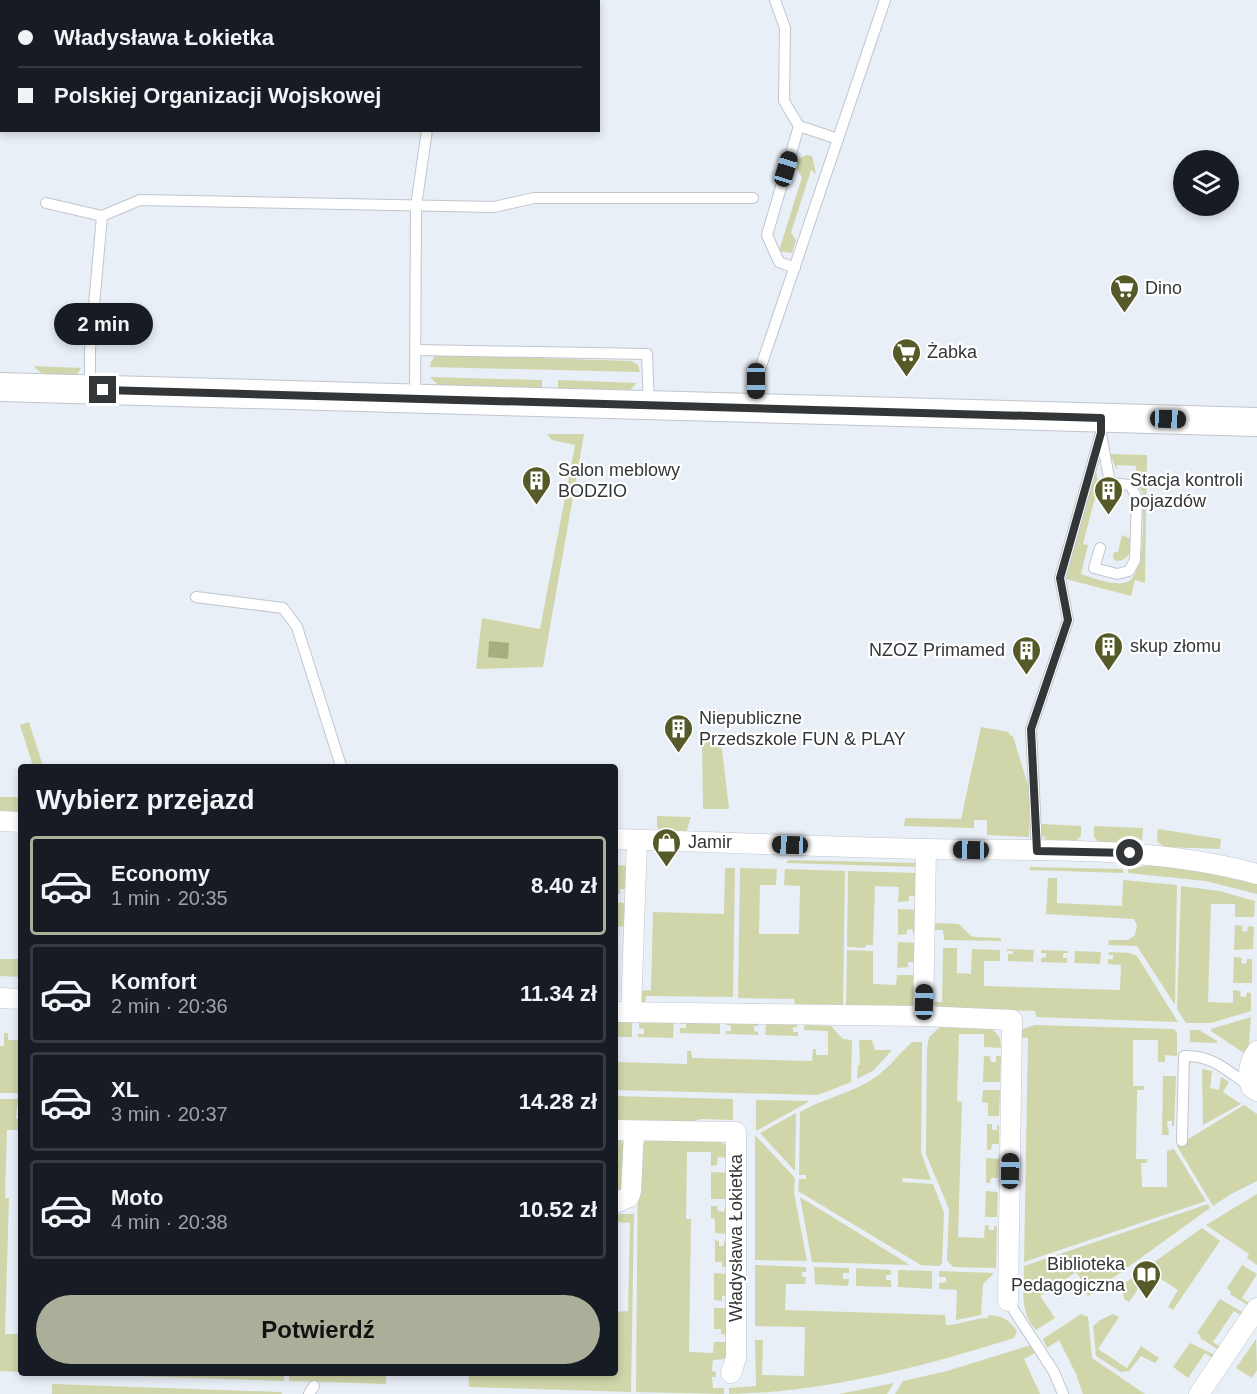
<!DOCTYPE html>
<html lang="pl">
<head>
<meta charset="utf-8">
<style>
	:root { --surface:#171b24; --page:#20242c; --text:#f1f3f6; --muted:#9ea1a6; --line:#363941; --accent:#abae99 }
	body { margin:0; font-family:Arial,sans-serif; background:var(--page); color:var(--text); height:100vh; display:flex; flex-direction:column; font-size:22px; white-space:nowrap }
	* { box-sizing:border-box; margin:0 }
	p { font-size:20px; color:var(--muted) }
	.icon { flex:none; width:33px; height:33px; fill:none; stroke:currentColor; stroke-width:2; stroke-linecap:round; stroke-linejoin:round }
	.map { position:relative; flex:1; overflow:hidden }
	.details { position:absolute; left:18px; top:764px; width:600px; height:612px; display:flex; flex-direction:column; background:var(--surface); border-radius:6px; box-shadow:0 3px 9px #0003 }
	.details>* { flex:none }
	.banner { position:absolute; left:0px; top:0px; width:600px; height:132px; box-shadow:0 3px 9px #0003; display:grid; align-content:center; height:132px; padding:0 18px; background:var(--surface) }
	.tools { position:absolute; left:1173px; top:150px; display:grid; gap:12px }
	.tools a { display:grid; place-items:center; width:66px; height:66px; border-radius:50%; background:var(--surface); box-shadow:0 3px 9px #0003; font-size:30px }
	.end { position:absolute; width:27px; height:27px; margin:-14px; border:8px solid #333639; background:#fff; box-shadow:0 0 0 3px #fff }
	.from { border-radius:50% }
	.bubble { position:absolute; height:42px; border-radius:21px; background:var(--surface); box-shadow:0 3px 9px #0003; font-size:20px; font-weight:700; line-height:42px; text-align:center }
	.car { position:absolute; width:18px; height:36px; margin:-18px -9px; border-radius:8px; box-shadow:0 0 4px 2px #0007; background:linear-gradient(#222 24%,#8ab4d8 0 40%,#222 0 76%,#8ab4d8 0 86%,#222 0) }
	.banner b { display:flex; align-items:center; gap:21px; height:57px; font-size:22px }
	.banner b+b { border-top:2px solid var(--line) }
	.banner i { width:15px; height:15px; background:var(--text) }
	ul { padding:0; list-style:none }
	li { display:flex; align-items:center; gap:18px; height:99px; margin:0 12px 9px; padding:0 6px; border:3px solid var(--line); border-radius:6px }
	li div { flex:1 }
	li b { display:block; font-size:22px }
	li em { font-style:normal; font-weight:700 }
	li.current { border-color:var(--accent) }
	li>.icon { width:54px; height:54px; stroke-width:1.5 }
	h2 { padding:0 18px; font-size:27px; line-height:72px }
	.cta { display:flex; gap:12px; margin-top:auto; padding:12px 18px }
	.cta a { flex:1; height:69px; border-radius:36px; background:var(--accent); color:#111; font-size:24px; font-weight:700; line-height:69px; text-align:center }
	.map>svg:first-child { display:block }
</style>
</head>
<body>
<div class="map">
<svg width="1257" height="1394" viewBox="0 0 1257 1394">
	<rect width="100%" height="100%" fill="#e9eff7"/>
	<g fill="#d0d6aa">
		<polygon points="807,155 812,156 816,174 811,170 791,233 796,240 792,253 779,251 802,177 794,165 800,158"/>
		<polygon points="441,355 631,361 638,365 640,372 430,367 431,362 435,356"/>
		<path d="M34,366L81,368L78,373L74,375C61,375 42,379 34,366Z"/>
		<polygon points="430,377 542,380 542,388 438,385"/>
		<polygon points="558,380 637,383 630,390 558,388"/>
		<polygon points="547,434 584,434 543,667 476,669 482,618 540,629 575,445 552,440"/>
		<path d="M1110,454L1147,455L1145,583L1135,580L1131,596L1066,579L1095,467L1101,494H1096L1083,544L1088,545L1081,574C1094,578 1110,585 1123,583C1148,581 1142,512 1143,493L1136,483V466L1117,465V470Z"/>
		<path d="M1122,535L1131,539C1131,550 1130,561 1116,561L1113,558L1114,552H1118Z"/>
		<polygon points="29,722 43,766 33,766 20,725"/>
		<polygon points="981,727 1009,732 1009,735 1013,736 1030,792 1029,837 987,835 987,820 974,820 974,828 904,826 905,818 961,819"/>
		<polygon points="721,741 729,809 703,809 702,742"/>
		<rect x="0" y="797" width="21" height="16"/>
		<polygon points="657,816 691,817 686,833 660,832 657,826"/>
		<polygon points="1042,824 1081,826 1081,836 1073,844 1049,843 1042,835"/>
		<polygon points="1094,826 1143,828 1142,840 1135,845 1100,844 1094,837"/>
		<polygon points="1158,829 1221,839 1220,849 1164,847 1157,841"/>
		<polygon points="789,860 917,863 918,867 786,863"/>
		<polygon points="1155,864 1221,874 1257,884 1257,894 1206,881 1128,873 1128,869"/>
		<polygon points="615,865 630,866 626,889 620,889 620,894 615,894"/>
		<polygon points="1030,867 1123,869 1123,873 1030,870"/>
		<polygon points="725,868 735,868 733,997 646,996 645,1008 641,1005 639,991 651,990 653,912 724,914"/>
		<polygon points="740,868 777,869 776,885 760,885 759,934 799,934 800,886 784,885 785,869 845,871 843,1007 795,1007 794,999 738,998"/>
		<polygon points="848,871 918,873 918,900 915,900 914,896 909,896 909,901 898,902 899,887 875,886 873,945 866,945 865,948 847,947"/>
		<polygon points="1048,878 1057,878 1057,903 1122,906 1123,880 1177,885 1175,1005 1137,946 1108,945 1109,940 1128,940 1135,935 1137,925 1134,919 1046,914"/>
		<polygon points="1181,886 1219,891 1255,901 1254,917 1235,917 1235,904 1211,904 1208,1002 1233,1003 1233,990 1241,991 1240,996 1246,997 1247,992 1251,993 1251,1011 1211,1023 1186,1023 1177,1009"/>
		<polygon points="615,902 628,903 628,926 615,927"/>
		<polygon points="898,909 918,910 918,934 913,934 912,929 907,930 907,934 898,935"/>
		<polygon points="939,923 959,924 971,936 976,937 1001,938 1001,941 944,940 943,930 931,930 935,924"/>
		<polygon points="1235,925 1243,926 1242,931 1247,932 1248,926 1254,927 1253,949 1234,950"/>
		<polygon points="898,942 918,943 918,967 914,967 913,962 908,962 908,967 897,968"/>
		<polygon points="943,948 957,948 957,973 971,974 972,949 1000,950 1000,961 984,961 984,986 1120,990 1121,965 1108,964 1108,959 1113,959 1113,955 1108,955 1109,952 1130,953 1137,956 1178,1022 1036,1017 1035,1011 937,1007 933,1002 942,1002"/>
		<polygon points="1007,949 1034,950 1033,962 1008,961 1008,954 1013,954 1013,951 1007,951"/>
		<polygon points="847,950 873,951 873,984 896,985 897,975 918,975 913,1008 846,1008"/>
		<polygon points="1041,950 1068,951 1068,953 1063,953 1063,958 1067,958 1067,963 1041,962 1041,958 1046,957 1046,953 1041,953"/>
		<polygon points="1075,951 1101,952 1100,964 1074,963"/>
		<polygon points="1234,957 1242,958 1241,963 1246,964 1247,959 1252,959 1252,983 1233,983"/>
		<polygon points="0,959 21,959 21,977 0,976"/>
		<polygon points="1251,1017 1249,1044 1244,1053 1211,1031 1211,1029"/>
		<polygon points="615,1019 632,1020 632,1037 617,1037 617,1062 687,1064 687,1051 691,1051 692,1058 812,1061 813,1049 816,1049 816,1055 828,1055 828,1031 804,1030 804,1025 831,1026 843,1039 852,1040 851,1082 818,1095 615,1090"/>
		<polygon points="639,1020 674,1021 673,1038 638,1037 638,1034 644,1034 644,1029 639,1028"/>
		<polygon points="681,1021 720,1022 720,1034 680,1033 680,1028 686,1028 686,1024 681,1024"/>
		<polygon points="726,1022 758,1023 758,1026 754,1026 754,1031 758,1032 758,1035 726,1034 726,1031 731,1031 731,1026 726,1025"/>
		<polygon points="766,1024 797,1024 797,1027 793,1027 793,1032 798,1032 798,1036 765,1035"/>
		<polygon points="942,1025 992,1028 1000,1038 1001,1048 984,1047 984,1034 959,1034 957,1101 962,1102 958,1237 984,1238 985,1225 988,1225 989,1230 994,1230 994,1226 997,1226 996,1268 953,1267 947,1260 949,1209 926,1154 927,1048 929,1037"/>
		<polygon points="1035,1025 1174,1029 1177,1033 1177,1056 1165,1055 1165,1062 1158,1062 1158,1040 1133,1040 1133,1086 1144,1086 1144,1090 1137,1090 1136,1159 1147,1159 1147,1163 1141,1163 1142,1187 1167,1187 1167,1151 1174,1149 1206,1201 1024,1262 1028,1038 1017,1037 1020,1030"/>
		<polygon points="1190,1030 1199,1030 1217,1041 1217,1043 1190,1042"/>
		<polygon points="4,1033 8,1033 8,1040 21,1040 21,1093 0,1093 0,1046 4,1046"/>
		<polygon points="859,1040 872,1040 875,1050 892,1050 874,1070 857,1079 858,1065 860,1065"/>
		<path d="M912,1042H922L921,1152L931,1180L903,1178L902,1182L933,1184L944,1213L942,1263L939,1266L921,1265L798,1191L799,1179H806V1175H799L800,1112C821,1100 844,1095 866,1083C884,1074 897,1056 912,1042Z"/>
		<polygon points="984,1056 990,1056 991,1062 996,1062 996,1056 1001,1056 1000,1082 983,1082"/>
		<polygon points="1202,1069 1212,1071 1210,1088 1219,1090 1221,1077 1229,1082 1223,1092 1241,1104 1203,1125"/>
		<polygon points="1163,1076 1176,1076 1174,1126 1172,1126 1172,1121 1167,1121 1169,1135 1162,1135"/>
		<polygon points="983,1090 1000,1090 999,1116 988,1116 988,1103 982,1102"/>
		<polygon points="615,1096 733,1099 733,1120 701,1119 676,1126 615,1124"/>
		<polygon points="0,1099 21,1099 21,1105 17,1105 16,1119 21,1119 21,1130 7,1130 5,1198 9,1198 5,1334 21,1334 21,1372 0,1371"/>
		<polygon points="756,1100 810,1101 756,1131"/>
		<polygon points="1244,1105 1257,1114 1257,1181 1231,1194 1213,1206 1177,1146"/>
		<polygon points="796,1113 795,1171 760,1133"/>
		<polygon points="987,1124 992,1124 992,1130 997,1130 997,1125 999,1125 999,1144 992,1144 991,1150 987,1150"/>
		<polygon points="755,1135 795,1178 794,1193 807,1261 755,1260"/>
		<polygon points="615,1136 624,1144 623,1190 615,1195"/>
		<polygon points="647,1139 721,1141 727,1147 730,1165 726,1165 726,1158 718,1157 717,1165 711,1166 711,1152 687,1152 686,1219 691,1219 689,1352 713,1353 714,1342 726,1342 726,1359 713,1360 712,1371 716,1372 716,1377 712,1377 713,1388 724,1388 724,1394 636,1392 638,1152 641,1146"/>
		<polygon points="986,1158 999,1159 998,1178 991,1178 990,1183 986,1183"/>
		<polygon points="711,1172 730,1173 729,1199 711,1199"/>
		<polygon points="986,1191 998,1192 997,1217 985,1217"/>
		<polygon points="1257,1194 1257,1265 1247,1258 1249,1254 1206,1225"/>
		<polygon points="800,1197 910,1265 812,1262"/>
		<path d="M1208,1204L1210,1208L1088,1296L1086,1294L1090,1291L1076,1272L1040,1296L1055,1318L1036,1330C1019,1312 1024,1289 1024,1266Z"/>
		<polygon points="711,1206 717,1206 718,1211 724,1212 725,1206 729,1207 728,1234 715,1233 715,1219 711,1218"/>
		<polygon points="615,1214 634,1214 631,1392 469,1387 468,1373 615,1372 615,1312 628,1311 630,1223 615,1222"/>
		<polygon points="1202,1228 1220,1241 1173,1310 1168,1307 1178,1290 1150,1272 1129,1302 1124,1299 1122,1285"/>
		<polygon points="715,1240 719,1241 719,1246 724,1246 724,1241 728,1241 728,1267 722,1267 722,1262 715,1262"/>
		<path d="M755,1265L806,1267V1272H802V1277H806L805,1284H786L785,1310L945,1315L946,1325C960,1325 974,1318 988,1318L989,1315C1003,1316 1009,1320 1017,1331L1014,1338C922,1367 827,1392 729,1394V1388L756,1386L755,1340H763L762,1375L804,1376L805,1327L755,1326Z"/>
		<polygon points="1242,1265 1257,1274 1242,1298 1252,1305 1249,1306 1230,1294 1231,1292 1227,1288"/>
		<polygon points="814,1267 849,1268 849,1273 843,1273 843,1279 849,1279 848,1286 815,1284"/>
		<polygon points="856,1268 891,1270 891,1275 886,1275 886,1280 891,1280 891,1287 856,1286"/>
		<polygon points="898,1270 932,1271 932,1289 898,1287"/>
		<polygon points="939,1271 994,1273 983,1284 981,1315 956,1320 957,1290 939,1289 939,1283 946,1282 946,1277 939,1277"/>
		<polygon points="714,1273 728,1274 727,1296 722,1296 722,1301 714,1300"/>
		<polygon points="1220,1299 1242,1312 1244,1317 1234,1311 1213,1342 1222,1348 1219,1350 1200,1338 1201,1336 1197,1333"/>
		<polygon points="714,1308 727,1308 726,1335 721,1334 721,1329 714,1329"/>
		<polygon points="1081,1314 1088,1317 1092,1358 1145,1394 1083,1394 1076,1374 1059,1340 1047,1348 1043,1339"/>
		<polygon points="1113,1314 1119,1317 1098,1349 1127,1368 1141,1346 1159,1358 1155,1363 1141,1356 1129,1371 1121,1372 1096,1356 1093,1326 1100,1320"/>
		<polygon points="1256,1339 1257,1370 1252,1378 1236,1368"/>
		<polygon points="1190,1343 1213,1354 1215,1360 1205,1353 1188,1378 1173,1367"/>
		<polygon points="1031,1345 1035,1353 1024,1359 1040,1394 895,1394 903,1381 947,1371"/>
		<polygon points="284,1372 284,1381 48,1373 48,1372"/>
		<polygon points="289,1373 386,1373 386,1384 289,1381"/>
		<polygon points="894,1383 887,1394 839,1394"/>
		<polygon points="52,1384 281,1392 282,1394 52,1394"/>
	</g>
	<polygon fill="#a7ae7d" points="489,641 509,643 508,659 488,657"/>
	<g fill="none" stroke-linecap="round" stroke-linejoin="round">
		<defs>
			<g id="lane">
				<polyline points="775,0 785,28 784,101 799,126 838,139"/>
				<polyline points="473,2 473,0"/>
				<polyline points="46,203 102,216 140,200 494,207 534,198 753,198"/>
				<polyline points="795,268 779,262 767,235 799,126"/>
				<polyline points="416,350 647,354 649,404"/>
				<polyline points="90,389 90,350 102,216"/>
				<polyline points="415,396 416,206 427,130"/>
				<polyline points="756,408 756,381 885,0"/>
				<polyline points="1110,483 1113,497"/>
				<polyline points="1100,548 1094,568 1117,574 1129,571 1135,560 1137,498 1130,485 1110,483 1101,434"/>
				<polyline points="196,597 283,608 297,627 341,766"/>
				<polyline points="1037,851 1031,729 1068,620 1060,578 1101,433 1101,418"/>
				<path d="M1182,1141L1184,1056C1213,1055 1227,1071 1251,1087"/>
				<polyline points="1008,1301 1054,1372 1063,1394"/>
				<polyline points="309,1394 314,1386"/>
			</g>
			<g id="street">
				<polyline points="0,821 21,822"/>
				<path d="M615,839C719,842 824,847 928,849C1037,851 1151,845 1257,874"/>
				<polyline points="0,998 21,999"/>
				<polyline points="615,1012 923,1016 926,849"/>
				<polyline points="631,1012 637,840"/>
				<polyline points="923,1016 1012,1020 1008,1301"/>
				<path d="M1257,1051C1249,1063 1247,1072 1251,1087L1257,1091"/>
				<polyline points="615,1130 736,1132 736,1358 731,1373"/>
				<polyline points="615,1203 629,1197 631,1191 634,1131"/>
				<polyline points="1199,1394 1257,1308"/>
			</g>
			<polyline id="secondary" points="0,387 1257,422"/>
		</defs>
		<use href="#lane" stroke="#c0c6ce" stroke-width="12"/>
		<use href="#street" stroke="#c0c6ce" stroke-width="21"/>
		<use href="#secondary" stroke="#c0c6ce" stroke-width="30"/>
		<use href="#lane" stroke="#fff" stroke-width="10"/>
		<use href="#street" stroke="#fff" stroke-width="20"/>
		<use href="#secondary" stroke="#fff" stroke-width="28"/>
	</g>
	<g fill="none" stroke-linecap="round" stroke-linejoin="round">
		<polyline stroke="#333639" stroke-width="8" points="103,390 1101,418 1101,433 1060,578 1068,620 1031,729 1037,851 1130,853"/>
	</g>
	<defs>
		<symbol id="supermarket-pin" viewBox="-11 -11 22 30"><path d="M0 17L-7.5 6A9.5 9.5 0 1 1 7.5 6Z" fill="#555a28" stroke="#fff"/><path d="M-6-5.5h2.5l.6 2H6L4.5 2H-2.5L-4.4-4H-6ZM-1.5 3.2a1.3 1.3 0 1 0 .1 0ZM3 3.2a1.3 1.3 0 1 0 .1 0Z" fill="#fff"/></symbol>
		<symbol id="building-pin" viewBox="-11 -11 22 30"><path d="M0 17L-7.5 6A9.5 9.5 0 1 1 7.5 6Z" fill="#555a28" stroke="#fff"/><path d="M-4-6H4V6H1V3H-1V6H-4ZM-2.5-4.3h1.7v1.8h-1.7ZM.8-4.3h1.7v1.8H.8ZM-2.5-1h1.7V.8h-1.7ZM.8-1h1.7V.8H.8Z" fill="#fff"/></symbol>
		<symbol id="shop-pin" viewBox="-11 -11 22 30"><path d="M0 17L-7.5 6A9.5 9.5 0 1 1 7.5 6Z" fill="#555a28" stroke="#fff"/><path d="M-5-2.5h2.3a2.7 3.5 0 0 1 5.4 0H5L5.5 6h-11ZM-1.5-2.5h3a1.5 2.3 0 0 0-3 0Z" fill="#fff"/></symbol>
		<symbol id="library-pin" viewBox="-11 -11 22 30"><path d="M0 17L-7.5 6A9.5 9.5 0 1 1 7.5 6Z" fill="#555a28" stroke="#fff"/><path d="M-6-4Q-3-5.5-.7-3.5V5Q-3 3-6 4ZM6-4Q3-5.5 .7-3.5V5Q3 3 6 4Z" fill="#fff"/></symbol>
	</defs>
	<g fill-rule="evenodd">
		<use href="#supermarket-pin" x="1108" y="272" width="33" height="45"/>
		<use href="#supermarket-pin" x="890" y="336" width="33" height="45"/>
		<use href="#building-pin" x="520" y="464" width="33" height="45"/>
		<use href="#building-pin" x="1092" y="474" width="33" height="45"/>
		<use href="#building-pin" x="1092" y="630" width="33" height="45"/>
		<use href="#building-pin" x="1010" y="634" width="33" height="45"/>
		<use href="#building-pin" x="662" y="712" width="33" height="45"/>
		<use href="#shop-pin" x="650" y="826" width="33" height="45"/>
		<use href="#library-pin" x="1130" y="1258" width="33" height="45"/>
	</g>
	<g text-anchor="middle" stroke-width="4.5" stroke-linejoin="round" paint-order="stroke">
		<g font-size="18" fill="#333639" stroke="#fff" text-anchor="start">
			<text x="1145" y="294">Dino</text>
			<text x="927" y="358">Żabka</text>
			<text x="558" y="476">Salon meblowy<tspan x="558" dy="21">BODZIO</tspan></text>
			<text x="1130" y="486">Stacja kontroli<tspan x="1130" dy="21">pojazdów</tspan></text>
			<text x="1130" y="652">skup złomu</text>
			<text x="1005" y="656" text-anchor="end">NZOZ Primamed</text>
			<text x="699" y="724">Niepubliczne<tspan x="699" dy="21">Przedszkole FUN &amp; PLAY</tspan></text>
			<text x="688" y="848">Jamir</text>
			<text x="1125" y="1270" text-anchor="end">Biblioteka<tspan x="1125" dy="21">Pedagogiczna</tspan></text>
		</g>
		<g font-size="18" fill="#333639" stroke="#fff">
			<text transform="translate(736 1238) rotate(-90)" y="6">Władysława Łokietka</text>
		</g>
	</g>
</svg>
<div class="tools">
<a><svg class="icon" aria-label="layers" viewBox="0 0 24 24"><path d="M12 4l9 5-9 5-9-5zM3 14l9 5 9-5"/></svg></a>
</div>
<i class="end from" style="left:1130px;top:853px"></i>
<i class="end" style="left:103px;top:390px"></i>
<div class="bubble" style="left:54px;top:303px;width:99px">2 min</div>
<i class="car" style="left:786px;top:169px;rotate:17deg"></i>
<i class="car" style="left:756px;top:381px;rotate:180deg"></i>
<i class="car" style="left:1168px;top:419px;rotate:92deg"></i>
<i class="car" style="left:790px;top:845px;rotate:272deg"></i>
<i class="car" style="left:971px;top:850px;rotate:271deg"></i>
<i class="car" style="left:924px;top:1002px;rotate:1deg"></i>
<i class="car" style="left:1010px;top:1171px;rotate:1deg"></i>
<div class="banner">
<b><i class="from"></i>Władysława Łokietka</b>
<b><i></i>Polskiej Organizacji Wojskowej</b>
</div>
<section class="details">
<h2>Wybierz przejazd</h2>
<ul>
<li class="current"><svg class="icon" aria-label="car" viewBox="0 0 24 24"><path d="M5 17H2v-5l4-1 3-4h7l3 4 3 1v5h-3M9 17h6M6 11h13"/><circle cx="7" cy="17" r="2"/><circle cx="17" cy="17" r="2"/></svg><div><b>Economy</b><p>1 min · 20:35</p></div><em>8.40 zł</em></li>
<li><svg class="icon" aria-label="car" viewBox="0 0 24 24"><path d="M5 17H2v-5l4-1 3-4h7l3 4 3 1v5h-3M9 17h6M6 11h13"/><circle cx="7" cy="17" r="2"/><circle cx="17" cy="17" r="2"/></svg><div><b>Komfort</b><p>2 min · 20:36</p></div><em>11.34 zł</em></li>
<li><svg class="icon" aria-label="car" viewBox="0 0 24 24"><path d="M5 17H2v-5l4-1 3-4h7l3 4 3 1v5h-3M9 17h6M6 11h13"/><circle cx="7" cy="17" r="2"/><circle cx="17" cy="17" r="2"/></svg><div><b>XL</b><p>3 min · 20:37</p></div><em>14.28 zł</em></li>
<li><svg class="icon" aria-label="car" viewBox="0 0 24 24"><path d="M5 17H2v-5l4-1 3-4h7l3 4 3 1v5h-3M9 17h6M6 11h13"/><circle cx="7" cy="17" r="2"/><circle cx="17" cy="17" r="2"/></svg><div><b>Moto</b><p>4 min · 20:38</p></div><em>10.52 zł</em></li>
</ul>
<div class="cta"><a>Potwierdź</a></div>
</section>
</div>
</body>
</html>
